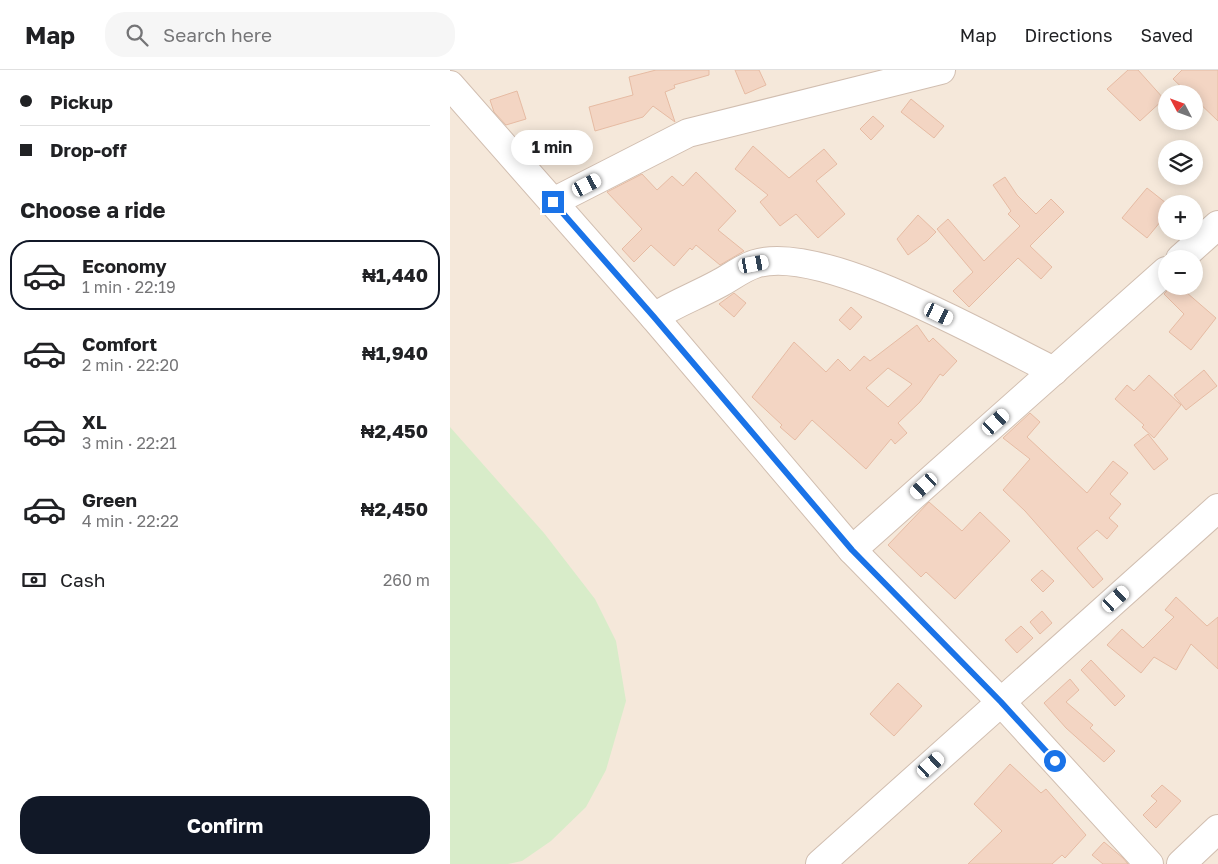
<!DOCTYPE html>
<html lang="en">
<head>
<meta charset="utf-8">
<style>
	:root { --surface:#fff; --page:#f6f6f6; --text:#202124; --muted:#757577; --line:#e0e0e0; --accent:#111827 }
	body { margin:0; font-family:"Golos Text",sans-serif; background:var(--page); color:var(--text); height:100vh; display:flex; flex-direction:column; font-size:19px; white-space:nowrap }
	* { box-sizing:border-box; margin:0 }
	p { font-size:16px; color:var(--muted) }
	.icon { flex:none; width:28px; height:28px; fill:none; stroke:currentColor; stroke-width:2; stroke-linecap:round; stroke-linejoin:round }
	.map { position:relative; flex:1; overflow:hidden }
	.side { display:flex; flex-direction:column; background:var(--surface); width:450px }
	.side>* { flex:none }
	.banner { display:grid; align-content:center; height:110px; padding:0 20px; background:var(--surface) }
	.needle { width:32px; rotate:311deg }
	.controls { position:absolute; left:708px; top:15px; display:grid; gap:10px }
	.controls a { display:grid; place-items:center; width:45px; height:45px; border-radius:50%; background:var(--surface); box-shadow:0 2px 12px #0003; font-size:25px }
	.end { position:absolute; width:22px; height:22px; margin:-11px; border:6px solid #1a73e8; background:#fff; box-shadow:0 0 0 2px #fff }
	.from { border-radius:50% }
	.bubble { position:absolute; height:35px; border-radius:18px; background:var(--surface); box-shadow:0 2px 12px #0003; font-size:16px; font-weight:700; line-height:35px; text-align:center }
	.car { position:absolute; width:15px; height:30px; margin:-15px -8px; border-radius:6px; box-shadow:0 0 4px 1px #0007; background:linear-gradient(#fff 24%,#345 0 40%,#fff 0 76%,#345 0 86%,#fff 0) }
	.banner b { display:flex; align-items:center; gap:18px; height:48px; font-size:19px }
	.banner b+b { border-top:1px solid var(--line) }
	.banner i { width:12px; height:12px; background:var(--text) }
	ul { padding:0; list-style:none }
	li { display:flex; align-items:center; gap:15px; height:70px; margin:0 10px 8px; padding:0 10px; border:2px solid transparent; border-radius:20px }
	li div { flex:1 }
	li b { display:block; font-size:19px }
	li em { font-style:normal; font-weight:700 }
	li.active { border-color:var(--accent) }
	li>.icon { width:45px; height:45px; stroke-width:1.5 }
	h2 { padding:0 20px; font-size:22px; line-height:60px }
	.pay { display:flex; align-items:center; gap:12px; height:55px; padding:0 20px; font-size:19px }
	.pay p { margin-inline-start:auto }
	.button { display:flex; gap:10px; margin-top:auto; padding:10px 20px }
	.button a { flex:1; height:58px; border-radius:20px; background:var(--accent); color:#fff; font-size:20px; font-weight:700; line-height:58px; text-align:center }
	header { display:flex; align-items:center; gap:30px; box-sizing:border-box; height:70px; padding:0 25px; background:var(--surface); border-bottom:1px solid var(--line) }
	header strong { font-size:24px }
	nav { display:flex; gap:28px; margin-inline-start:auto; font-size:18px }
	.search { width:350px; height:45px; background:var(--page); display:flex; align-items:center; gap:12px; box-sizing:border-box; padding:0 18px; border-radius:20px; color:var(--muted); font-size:19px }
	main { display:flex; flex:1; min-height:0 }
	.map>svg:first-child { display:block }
</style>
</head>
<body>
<header>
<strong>Map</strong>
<div class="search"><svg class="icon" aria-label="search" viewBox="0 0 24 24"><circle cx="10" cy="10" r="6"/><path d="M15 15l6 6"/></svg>Search here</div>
<nav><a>Map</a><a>Directions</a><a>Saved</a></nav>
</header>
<main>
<section class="side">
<div class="banner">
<b><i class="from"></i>Pickup</b>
<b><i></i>Drop-off</b>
</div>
<h2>Choose a ride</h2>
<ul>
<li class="active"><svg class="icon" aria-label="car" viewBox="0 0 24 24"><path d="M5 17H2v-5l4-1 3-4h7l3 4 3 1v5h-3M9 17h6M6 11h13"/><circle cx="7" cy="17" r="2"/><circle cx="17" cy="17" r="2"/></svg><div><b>Economy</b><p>1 min · 22:19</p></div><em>₦1,440</em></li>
<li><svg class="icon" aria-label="car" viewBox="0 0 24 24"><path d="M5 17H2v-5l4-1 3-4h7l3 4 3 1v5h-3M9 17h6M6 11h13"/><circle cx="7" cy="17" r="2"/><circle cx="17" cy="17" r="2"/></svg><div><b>Comfort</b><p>2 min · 22:20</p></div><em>₦1,940</em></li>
<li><svg class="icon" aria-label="car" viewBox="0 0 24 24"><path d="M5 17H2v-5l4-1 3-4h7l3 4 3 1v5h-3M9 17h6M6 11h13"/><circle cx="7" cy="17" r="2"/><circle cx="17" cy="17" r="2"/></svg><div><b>XL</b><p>3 min · 22:21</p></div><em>₦2,450</em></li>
<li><svg class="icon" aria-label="car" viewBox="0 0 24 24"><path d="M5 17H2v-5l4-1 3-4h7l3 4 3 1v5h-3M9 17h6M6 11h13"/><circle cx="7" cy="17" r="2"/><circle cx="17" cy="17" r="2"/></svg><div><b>Green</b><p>4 min · 22:22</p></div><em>₦2,450</em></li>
</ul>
<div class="pay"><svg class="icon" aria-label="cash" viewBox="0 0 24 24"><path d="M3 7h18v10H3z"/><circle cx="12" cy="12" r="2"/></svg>Cash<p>260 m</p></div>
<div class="button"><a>Confirm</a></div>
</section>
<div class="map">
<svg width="768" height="794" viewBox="0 0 768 794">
	<rect width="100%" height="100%" fill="#fdf6ec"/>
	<path fill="#f5e8da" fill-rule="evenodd" d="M0,0H768V794H0ZM716,24H744V51H716ZM716,79H744V106H716ZM716,134H744V161H716ZM716,189H744V216H716Z"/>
	<polygon fill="#d8ecc9" points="0,357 94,463 145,529 166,571 176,631 156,700 136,737 101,771 72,791 58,794 0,794"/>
	<g fill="#f3d5c3" stroke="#e6bba3" fill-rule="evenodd">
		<polygon points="206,0 259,0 259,5 224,15 225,18 215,22 225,52 203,36 193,47 145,61 139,37 183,25 179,7"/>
		<polygon points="285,0 309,0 316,15 295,24"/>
		<polygon points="678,0 688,0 714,29 690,51 657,19"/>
		<polygon points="732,0 768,0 768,51 744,28 744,24 739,24 723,9"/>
		<polygon points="67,21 76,49 56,55 44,42 40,30"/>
		<polygon points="461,29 494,56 484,68 451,42"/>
		<polygon points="423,46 434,56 421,70 410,59"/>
		<polygon points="303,76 339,108 374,79 387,94 366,111 395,144 368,168 346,144 330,156 310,132 318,125 285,99"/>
		<polygon points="246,102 286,141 268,160 294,181 270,195 246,175 242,180 240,178 224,196 201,175 184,192 172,179 192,159 157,122 192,104 207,120 222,106 233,116"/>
		<polygon points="555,107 567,125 586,144 601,129 614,142 580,176 602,197 591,209 568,188 519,237 503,221 523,202 487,159 498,149 534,191 570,156 558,144 561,141 543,115"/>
		<polygon points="697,118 716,133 716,145 697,168 672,148"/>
		<polygon points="468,145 486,162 477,171 458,185 447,169"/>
		<polygon points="722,216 729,216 766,248 741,280 719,262 734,244 714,224"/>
		<polygon points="284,223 296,233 284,247 269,234"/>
		<polygon points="401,237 412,247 400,260 389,250"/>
		<path d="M467,255L479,272L483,268L507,291L493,306L490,304L470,332L448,353L457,363L445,374L441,369L416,399L362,350L345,370L330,357L332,355L302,327L344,272L376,302L388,289L400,301L414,286L420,291ZM438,298L462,314L438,337L416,318Z"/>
		<polygon points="754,300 767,316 736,340 724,325"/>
		<polygon points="699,305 731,335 704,368 692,357 694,355 665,329 677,315 684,321"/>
		<polygon points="580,343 590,352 577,367 637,423 663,391 678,403 660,424 671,434 659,448 668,456 657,469 647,460 627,478 653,509 643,518 575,441 553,420 580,389 553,368"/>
		<polygon points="698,364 718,389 704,400 684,375"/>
		<polygon points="479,432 512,461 530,442 560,471 505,529 476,502 471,507 438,475"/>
		<polygon points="592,500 604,511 593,522 581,510"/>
		<polygon points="726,527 757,556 768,547 768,599 741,574 726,600 704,587 691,603 657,575 672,559 693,578 724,547 715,540"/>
		<polygon points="592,541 602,553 590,564 580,552"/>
		<polygon points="571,556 583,568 567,583 555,570"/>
		<polygon points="641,590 675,626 665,636 631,600"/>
		<polygon points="620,609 629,620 616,632 643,655 640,658 665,681 654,692 616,658 594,633"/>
		<polygon points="448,613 472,636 444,666 420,644"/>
		<polygon points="560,694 591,723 596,719 636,765 615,788 612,785 602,794 518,794 552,761 524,734"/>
		<polygon points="712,715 731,731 706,758 693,745 707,731 701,726"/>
		<polygon points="654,772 673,788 678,794 653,794 642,785"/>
	</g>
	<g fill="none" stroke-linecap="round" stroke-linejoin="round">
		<defs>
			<g id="minor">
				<polyline points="0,15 204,247 402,480 551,632 699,794"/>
				<polyline points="103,132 238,63 491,0"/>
				<polyline points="730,189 768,155"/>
				<path d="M204,247C226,233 246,226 268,214C280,208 292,198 305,194C372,172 540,270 604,301"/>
				<polyline points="402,480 716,201"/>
				<polyline points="370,794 768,438"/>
				<polyline points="731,794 768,759"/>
			</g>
		</defs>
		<use href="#minor" stroke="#d1beb0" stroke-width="30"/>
		<use href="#minor" stroke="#fff" stroke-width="28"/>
	</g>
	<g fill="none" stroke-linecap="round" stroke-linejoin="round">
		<polyline stroke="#1a73e8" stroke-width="6" points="103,132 204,247 402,480 551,632 605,691"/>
	</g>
</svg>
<div class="controls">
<a><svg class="needle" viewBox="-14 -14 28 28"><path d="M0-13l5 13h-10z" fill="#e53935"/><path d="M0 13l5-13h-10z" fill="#757577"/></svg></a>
<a><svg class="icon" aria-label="layers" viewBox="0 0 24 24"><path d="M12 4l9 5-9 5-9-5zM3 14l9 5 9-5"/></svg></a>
<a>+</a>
<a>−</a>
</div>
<i class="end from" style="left:605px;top:691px"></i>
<i class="end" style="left:103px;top:132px"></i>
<div class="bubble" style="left:61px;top:60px;width:82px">1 min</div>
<i class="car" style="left:137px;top:115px;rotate:63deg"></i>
<i class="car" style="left:304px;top:194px;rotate:80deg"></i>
<i class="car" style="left:489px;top:244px;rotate:116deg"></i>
<i class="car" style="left:546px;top:352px;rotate:48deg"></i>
<i class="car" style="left:474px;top:416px;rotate:228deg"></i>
<i class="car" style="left:666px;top:529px;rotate:48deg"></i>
<i class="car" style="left:481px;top:695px;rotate:48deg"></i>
</div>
</main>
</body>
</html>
